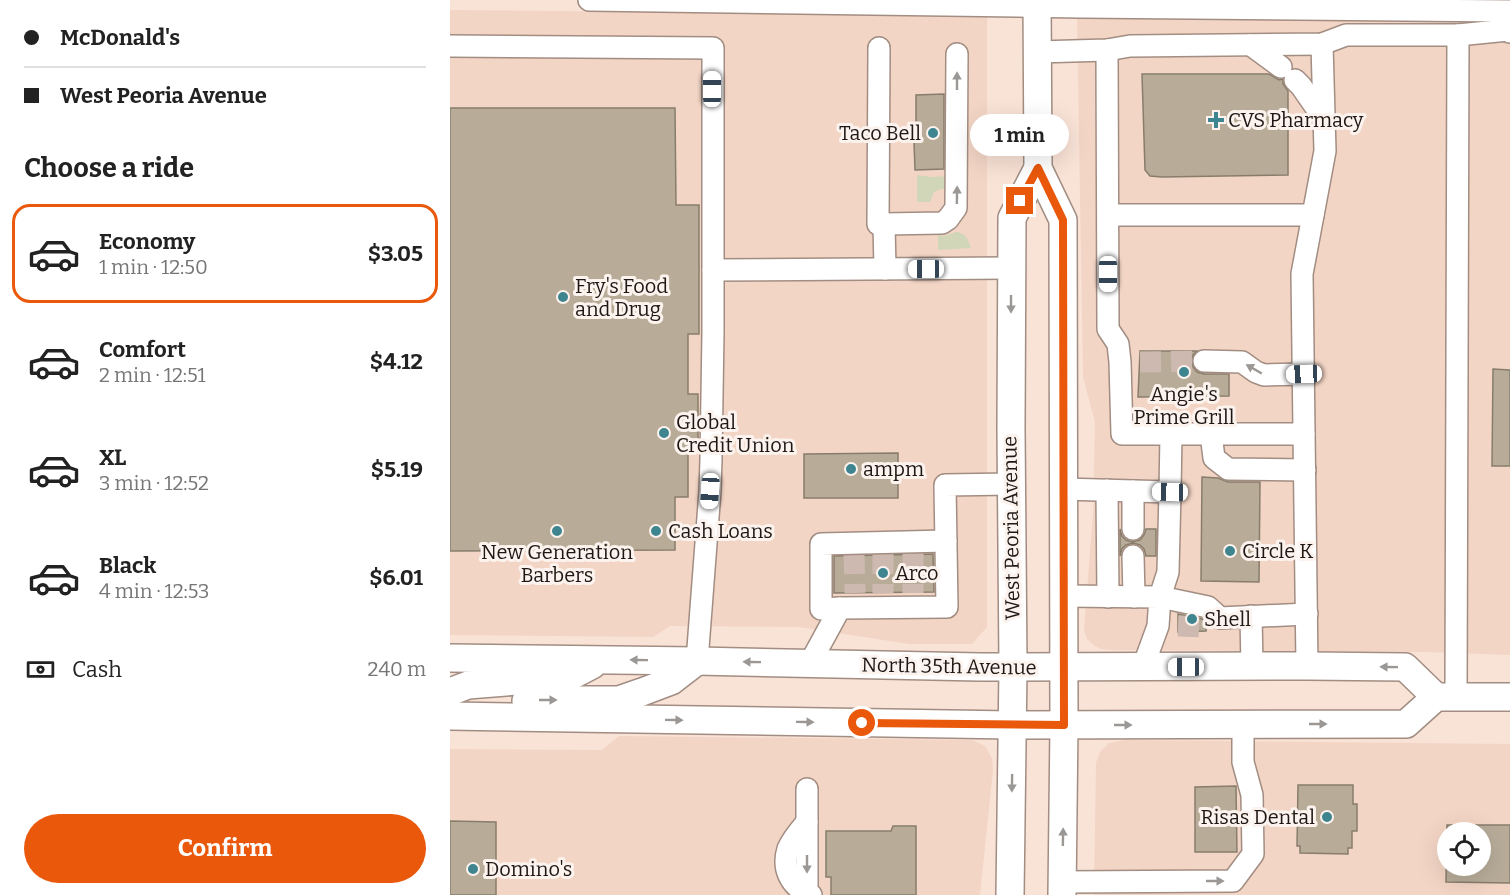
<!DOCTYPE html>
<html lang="en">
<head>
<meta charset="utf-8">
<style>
	:root { --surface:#fff; --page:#f6f6f6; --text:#222; --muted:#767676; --line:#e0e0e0; --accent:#ea580c }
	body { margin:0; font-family:Bitter,serif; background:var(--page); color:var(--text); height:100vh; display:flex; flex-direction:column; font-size:22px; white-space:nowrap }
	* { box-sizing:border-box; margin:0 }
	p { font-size:20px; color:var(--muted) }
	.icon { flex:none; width:33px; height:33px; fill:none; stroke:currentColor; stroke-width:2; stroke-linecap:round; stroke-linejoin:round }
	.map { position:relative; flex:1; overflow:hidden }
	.drawer { display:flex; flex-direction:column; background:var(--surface); width:450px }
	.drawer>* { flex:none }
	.top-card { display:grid; align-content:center; height:132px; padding:0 24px; background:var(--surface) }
	.buttons { position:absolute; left:987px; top:822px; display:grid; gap:12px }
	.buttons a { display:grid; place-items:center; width:54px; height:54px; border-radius:50%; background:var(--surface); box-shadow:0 6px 24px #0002; font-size:30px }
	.end { position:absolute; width:27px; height:27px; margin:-14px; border:8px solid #ea580c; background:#fff; box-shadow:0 0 0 3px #fff }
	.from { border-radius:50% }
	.bubble { position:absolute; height:42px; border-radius:21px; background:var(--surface); box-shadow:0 6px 24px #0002; font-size:20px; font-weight:700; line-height:42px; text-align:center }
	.car { position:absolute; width:18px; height:36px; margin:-18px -9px; border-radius:8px; box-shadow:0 0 4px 2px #0007; background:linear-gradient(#fff 24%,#345 0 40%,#fff 0 76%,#345 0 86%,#fff 0) }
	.top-card b { display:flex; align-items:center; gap:21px; height:57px; font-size:22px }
	.top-card b+b { border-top:2px solid var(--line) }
	.top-card i { width:15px; height:15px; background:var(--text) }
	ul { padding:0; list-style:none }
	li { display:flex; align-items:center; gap:18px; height:99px; margin:0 12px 9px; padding:0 12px; border:3px solid transparent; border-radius:18px }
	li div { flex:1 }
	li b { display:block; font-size:22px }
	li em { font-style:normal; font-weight:700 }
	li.active { border-color:var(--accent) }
	li>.icon { width:54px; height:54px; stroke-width:1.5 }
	h2 { padding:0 24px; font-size:27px; line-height:72px }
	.pay { display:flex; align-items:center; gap:15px; height:66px; padding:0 24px; font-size:22px }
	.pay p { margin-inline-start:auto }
	.action { display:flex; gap:12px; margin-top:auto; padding:12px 24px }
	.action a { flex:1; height:69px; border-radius:36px; background:var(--accent); color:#fff; font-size:24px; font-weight:700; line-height:69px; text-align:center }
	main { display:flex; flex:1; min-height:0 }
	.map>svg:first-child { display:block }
</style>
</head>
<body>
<main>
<section class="drawer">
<div class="top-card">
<b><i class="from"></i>McDonald's</b>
<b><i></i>West Peoria Avenue</b>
</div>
<h2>Choose a ride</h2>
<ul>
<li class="active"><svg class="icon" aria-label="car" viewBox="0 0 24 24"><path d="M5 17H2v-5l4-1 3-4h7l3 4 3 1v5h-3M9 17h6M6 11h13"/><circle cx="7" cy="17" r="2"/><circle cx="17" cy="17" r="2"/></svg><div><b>Economy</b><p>1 min · 12:50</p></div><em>$3.05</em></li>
<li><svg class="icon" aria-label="car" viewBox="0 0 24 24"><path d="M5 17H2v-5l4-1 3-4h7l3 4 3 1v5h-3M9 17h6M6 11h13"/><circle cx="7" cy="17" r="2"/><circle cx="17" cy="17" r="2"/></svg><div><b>Comfort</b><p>2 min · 12:51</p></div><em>$4.12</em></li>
<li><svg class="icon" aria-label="car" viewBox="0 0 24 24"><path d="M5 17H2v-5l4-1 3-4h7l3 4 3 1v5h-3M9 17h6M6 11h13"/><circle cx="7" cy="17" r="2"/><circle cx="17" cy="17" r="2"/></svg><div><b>XL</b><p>3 min · 12:52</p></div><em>$5.19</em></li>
<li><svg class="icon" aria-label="car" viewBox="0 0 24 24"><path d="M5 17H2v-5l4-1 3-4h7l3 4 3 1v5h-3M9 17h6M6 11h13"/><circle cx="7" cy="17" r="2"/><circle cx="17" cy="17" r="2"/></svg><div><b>Black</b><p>4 min · 12:53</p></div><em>$6.01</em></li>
</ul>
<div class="pay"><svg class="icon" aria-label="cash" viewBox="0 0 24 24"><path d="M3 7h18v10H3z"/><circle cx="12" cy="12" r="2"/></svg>Cash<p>240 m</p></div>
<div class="action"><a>Confirm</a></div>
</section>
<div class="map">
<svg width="1060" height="895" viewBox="0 0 1060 895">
	<rect width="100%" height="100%" fill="#f9e2d6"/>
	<g fill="#f3d5c5" fill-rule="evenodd">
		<polygon points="0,10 537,15 537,627 522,644 459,644 349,627 220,626 203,637 0,635"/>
		<polygon points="627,15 1060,18 1060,655 975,652 663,650 651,649 645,646 637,639 634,630 643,513 645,422 633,377"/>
		<polygon points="169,736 522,740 535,746 542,758 543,770 530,895 0,895 0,749 152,750"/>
		<path d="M675,740L1060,744V895H644L646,763L650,752L659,743ZM998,832H1030V866H998Z"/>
	</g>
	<g fill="#d2d6b9">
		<polygon points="467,175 481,177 500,176 500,189 491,189 484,192 480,202 467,202"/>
		<path d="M506,232C515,232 519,240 521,248L488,250V235L494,236Z"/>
	</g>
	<g fill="#b8ac99" stroke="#887d6b" stroke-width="1.5" fill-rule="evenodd">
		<polygon points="692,74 819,74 829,80 833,79 833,84 838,91 838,175 712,177 700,176 695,170"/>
		<polygon points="494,94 494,169 465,170 464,142 465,134 466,134 466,95"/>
		<polygon points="0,108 225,108 226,205 249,205 249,334 238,334 238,394 248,394 248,439 238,439 238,497 225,497 225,550 0,551"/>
		<polygon points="690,351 747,351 743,355 741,361 743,367 747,372 754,374 779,374 779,396 688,397"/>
		<polygon points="1043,369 1060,370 1060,466 1042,466"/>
		<polygon points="448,453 448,498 354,498 354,454"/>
		<polygon points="752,477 768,478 778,482 810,482 809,582 751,581"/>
		<polygon points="670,529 672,536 676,540 682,542 690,540 694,535 696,529 706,529 706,556 696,556 694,549 690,545 683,543 676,545 672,549 670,556"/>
		<polygon points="483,554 484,592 384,593 384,556"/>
		<polygon points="728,614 752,619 756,622 756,631 728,632"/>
		<polygon points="848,785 903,785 903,804 907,804 907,831 902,831 902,848 898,848 898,854 850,853 850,846 847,846"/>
		<polygon points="786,786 787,852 745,852 745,787"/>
		<polygon points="0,821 46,822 46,895 0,895"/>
		<path d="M997,825H1060V883L996,882ZM998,832H1030V866H998Z"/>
		<polygon points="443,826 466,826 466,895 381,895 381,877 376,877 376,831 441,831"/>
	</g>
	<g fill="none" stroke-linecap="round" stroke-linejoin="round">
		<g stroke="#cdb9af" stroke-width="21" stroke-dasharray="21 10" stroke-linecap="butt">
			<polyline points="690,362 754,361"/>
			<polyline points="404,553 405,593"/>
			<polyline points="433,553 433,593"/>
			<polyline points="463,553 463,593"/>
			<polyline points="728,626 756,627"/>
		</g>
		<defs>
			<g id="minor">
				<polyline points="139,0 631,7 1060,11"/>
				<polyline points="1008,35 1058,30 1060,32"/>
				<polyline points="801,45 831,67"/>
				<polyline points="0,46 263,48 263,332 261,459 260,491 247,661"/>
				<polyline points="429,48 428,224 434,224 435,269"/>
				<polyline points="657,50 658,329 668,344 670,362 672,434 854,434"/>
				<polyline points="588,52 657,50 680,46 872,44 896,35 1008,35 1006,697"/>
				<polyline points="845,80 851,86 874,119"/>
				<polyline points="658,215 863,215"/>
				<polyline points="434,224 492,223 498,219 506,208 507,54"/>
				<polyline points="263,270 561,268"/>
				<polyline points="754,361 792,362 806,372 814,375 854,374"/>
				<polyline points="761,434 764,458 778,469 855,470"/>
				<polyline points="613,489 720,492 721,434"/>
				<polyline points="657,490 658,597"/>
				<polyline points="683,491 683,529"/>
				<polyline points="720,492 718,572 710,597 758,607 770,618 857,614"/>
				<polyline points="683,556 684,597"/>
				<polyline points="614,596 710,597 708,626 693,667"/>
				<polyline points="390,608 371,609 371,544 496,541"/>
				<polyline points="801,616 802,666"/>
				<polyline points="360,663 390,608 497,607 495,485 561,484"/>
				<polyline points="857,666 852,274 875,151 872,44"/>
				<polyline points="357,789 357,893 361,895"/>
				<polyline points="612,882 783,881 803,854 802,795 793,762 793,724"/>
				<path d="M357,893C340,885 332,868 338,849C342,839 350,830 357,822"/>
			</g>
			<g id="major">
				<polyline points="587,0 588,168 613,220 614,725 612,895"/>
				<polyline points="0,658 247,661 530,667 857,666 955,667 986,697"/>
				<polyline points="0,692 18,685 119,677 142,665"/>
				<polyline points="76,701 85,700 169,700 192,692 221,681 247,661"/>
				<polyline points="0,716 562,725 956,724 986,697 1060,697"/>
				<polyline points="560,895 563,667 561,428 562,218 588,168"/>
			</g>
		</defs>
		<use href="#minor" stroke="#a28d82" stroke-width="24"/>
		<use href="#major" stroke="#a28d82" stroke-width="30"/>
		<use href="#minor" stroke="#fff" stroke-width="21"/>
		<use href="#major" stroke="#fff" stroke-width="27"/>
	</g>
	<defs><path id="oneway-solid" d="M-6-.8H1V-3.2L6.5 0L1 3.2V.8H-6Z" transform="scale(1.5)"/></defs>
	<g fill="#9a9795">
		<use href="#oneway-solid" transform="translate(507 81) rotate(-90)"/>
		<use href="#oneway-solid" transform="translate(507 195) rotate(-89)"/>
		<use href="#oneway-solid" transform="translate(561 304) rotate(90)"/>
		<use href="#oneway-solid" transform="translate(804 369) rotate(-150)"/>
		<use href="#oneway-solid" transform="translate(189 660) rotate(-179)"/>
		<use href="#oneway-solid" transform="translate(302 662) rotate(-179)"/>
		<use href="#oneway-solid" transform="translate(939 667) rotate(-179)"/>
		<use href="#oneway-solid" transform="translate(98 700)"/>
		<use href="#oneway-solid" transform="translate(224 720) rotate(1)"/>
		<use href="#oneway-solid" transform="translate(355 722) rotate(1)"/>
		<use href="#oneway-solid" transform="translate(868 724)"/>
		<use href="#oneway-solid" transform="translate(673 725)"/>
		<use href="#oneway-solid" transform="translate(562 783) rotate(91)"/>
		<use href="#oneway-solid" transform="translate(613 837) rotate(-89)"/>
		<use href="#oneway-solid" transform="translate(357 864) rotate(90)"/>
		<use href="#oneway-solid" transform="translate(765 881)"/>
	</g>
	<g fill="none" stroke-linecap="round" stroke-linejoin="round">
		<polyline stroke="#ea580c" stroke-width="8" points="412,723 614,725 613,220 588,168 570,201"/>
	</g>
	<g fill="#3e858f" stroke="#fcf3ee" stroke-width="2">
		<path d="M763 111h6v6h6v6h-6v6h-6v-6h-6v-6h6z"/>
		<circle cx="483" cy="133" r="6"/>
		<circle cx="113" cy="297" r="6"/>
		<circle cx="734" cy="372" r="6"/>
		<circle cx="214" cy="433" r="6"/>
		<circle cx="401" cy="469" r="6"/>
		<circle cx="107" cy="531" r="6"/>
		<circle cx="206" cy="531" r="6"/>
		<circle cx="780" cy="551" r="6"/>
		<circle cx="433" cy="573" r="6"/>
		<circle cx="742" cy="619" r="6"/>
		<circle cx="877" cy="817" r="6"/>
		<circle cx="23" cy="869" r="6"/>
	</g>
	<g text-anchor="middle" stroke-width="6" stroke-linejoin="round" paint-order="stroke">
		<g font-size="20" fill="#1f1713" stroke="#fcf3ee" text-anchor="start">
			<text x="778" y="127">CVS Pharmacy</text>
			<text x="471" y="140" text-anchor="end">Taco Bell</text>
			<text x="125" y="293">Fry's Food<tspan x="125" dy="23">and Drug</tspan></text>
			<text x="734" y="401" text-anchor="middle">Angie's<tspan x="734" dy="23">Prime Grill</tspan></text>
			<text x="226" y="429">Global<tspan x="226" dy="23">Credit Union</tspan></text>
			<text x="413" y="476">ampm</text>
			<text x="218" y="538">Cash Loans</text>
			<text x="792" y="558">Circle K</text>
			<text x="107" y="559" text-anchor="middle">New Generation<tspan x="107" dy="23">Barbers</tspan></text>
			<text x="445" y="580">Arco</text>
			<text x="754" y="626">Shell</text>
			<text x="865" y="824" text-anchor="end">Risas Dental</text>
			<text x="35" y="876">Domino's</text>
		</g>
		<g font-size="20" fill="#1f1713" stroke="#fcf3ee">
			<text transform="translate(561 528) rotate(-91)" y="7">West Peoria Avenue</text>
			<text transform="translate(499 666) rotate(1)" y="7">North 35th Avenue</text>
		</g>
	</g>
</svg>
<div class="buttons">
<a><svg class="icon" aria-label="locate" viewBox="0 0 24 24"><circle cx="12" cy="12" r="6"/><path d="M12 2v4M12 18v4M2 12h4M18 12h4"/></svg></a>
</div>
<i class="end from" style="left:412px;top:723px"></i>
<i class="end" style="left:570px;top:201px"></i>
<div class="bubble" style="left:520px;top:114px;width:99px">1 min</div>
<i class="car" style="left:262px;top:89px;rotate:0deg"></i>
<i class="car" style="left:476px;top:269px;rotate:270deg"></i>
<i class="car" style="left:658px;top:274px;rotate:180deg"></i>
<i class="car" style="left:854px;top:374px;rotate:268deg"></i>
<i class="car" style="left:260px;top:491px;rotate:184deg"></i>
<i class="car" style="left:720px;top:492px;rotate:271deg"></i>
<i class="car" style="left:736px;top:667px;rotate:270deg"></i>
</div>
</main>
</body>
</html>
